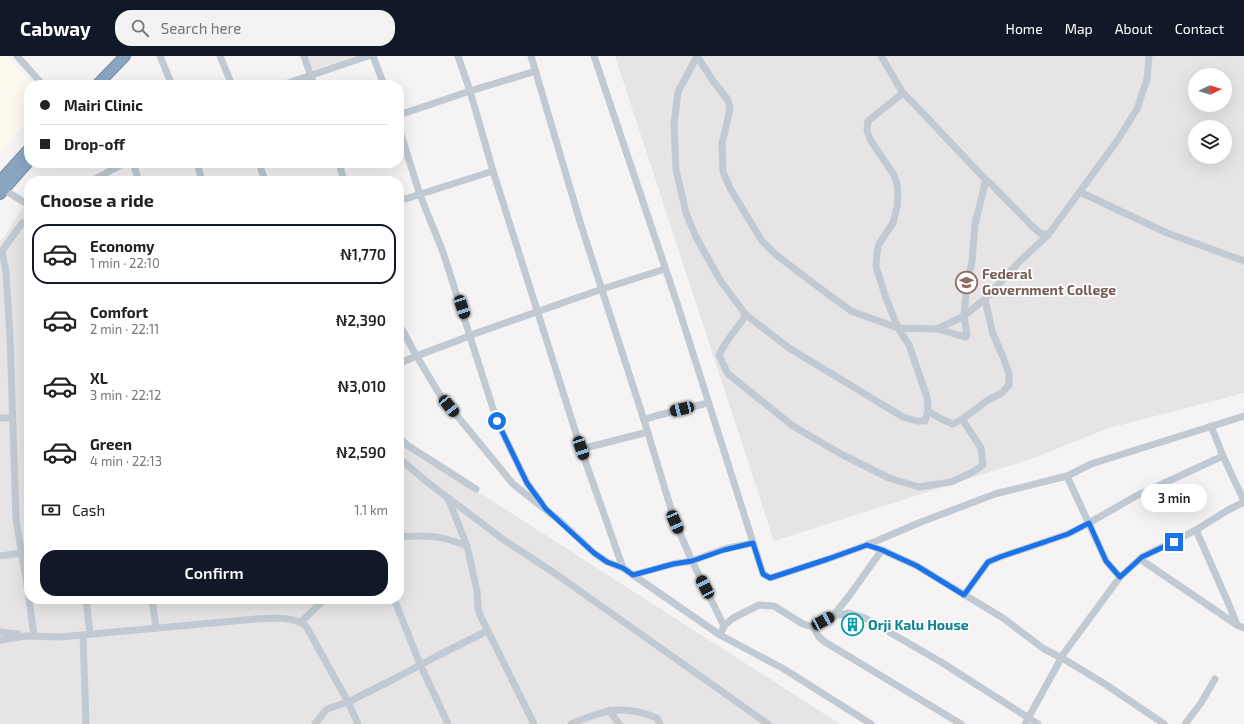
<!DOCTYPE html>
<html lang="en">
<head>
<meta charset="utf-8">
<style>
	:root { --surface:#fff; --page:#f2f2f2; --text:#222; --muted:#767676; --line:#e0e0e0; --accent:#111827 }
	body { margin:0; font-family:"Exo 2",sans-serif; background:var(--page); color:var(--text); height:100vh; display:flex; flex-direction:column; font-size:15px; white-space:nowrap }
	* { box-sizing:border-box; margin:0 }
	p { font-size:13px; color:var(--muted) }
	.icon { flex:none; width:22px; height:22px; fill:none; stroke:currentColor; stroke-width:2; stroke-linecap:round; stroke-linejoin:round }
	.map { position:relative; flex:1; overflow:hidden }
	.side { position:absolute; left:24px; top:120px; width:380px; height:428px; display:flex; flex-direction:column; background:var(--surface); border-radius:16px; box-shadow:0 4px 16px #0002 }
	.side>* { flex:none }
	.hud { position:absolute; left:24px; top:24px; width:380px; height:88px; border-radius:16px; box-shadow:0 4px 16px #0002; display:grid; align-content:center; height:88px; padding:0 16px; background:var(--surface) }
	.needle { width:26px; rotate:85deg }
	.buttons { position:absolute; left:1188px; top:12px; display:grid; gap:8px }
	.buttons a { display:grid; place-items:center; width:44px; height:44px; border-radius:50%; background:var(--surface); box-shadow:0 4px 16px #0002; font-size:20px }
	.end { position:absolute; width:18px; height:18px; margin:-9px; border:5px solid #1a73e8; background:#fff; box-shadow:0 0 0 2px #fff }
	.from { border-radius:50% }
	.bubble { position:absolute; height:28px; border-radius:14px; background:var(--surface); box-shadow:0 4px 16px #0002; font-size:13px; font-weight:600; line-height:28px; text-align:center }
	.car { position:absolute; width:12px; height:24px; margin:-12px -6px; border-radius:5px; box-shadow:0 0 3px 1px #0007; background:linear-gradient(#222 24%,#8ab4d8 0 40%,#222 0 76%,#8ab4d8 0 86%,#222 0) }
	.hud b { display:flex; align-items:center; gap:14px; height:38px; font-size:15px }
	.hud b+b { border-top:1px solid var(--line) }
	.hud i { width:10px; height:10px; background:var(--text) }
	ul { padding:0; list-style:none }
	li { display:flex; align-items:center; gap:12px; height:60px; margin:0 8px 6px; padding:0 8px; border:2px solid transparent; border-radius:16px }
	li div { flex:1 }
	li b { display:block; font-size:15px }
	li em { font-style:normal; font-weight:600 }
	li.on { border-color:var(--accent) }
	li>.icon { width:36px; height:36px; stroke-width:1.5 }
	h2 { padding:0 16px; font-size:18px; line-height:48px }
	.pay { display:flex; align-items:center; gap:10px; height:44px; padding:0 16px; font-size:15px }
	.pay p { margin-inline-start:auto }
	.action { display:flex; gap:8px; margin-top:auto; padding:8px 16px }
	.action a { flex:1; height:46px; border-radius:16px; background:var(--accent); color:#fff; font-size:16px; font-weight:600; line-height:46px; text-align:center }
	header { display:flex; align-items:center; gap:24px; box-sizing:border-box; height:56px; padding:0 20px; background:var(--accent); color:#fff }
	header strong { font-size:19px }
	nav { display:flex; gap:22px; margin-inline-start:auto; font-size:14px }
	.search { width:280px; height:36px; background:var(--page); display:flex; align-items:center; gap:10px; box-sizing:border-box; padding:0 14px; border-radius:16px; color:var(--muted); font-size:15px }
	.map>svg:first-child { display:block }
</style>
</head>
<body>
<header>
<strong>Cabway</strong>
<div class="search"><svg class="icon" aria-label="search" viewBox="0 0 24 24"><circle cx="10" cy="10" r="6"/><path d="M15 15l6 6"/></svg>Search here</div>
<nav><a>Home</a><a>Map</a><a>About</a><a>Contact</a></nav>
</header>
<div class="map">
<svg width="1244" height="668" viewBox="0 0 1244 668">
	<rect width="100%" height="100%" fill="#f5f3f3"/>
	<polygon fill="#fdf9ef" points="0,0 6,0 34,29 29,29 29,63 0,98 0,36 23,44 0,35"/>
	<g fill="#e6e4e5" fill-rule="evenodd">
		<polygon points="308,0 355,0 313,14"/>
		<path d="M615,0H1244V337L1109,372L1034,402L774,485ZM1195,19H1225V49H1195ZM1195,71H1225V101H1195Z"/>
		<polygon points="23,151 29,155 29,543 399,543 399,385 840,668 0,668 0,187"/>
	</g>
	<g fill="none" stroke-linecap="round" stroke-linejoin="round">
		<defs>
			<g id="highway">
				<polyline points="97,29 125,0"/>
				<polyline points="0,125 29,93"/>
				<polyline points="0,138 29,105"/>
			</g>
		</defs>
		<use href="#highway" stroke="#7690ad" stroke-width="12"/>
		<g stroke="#c1cad2" stroke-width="7">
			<polyline points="17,0 43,29"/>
			<polyline points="160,0 172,29"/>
			<polyline points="220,0 232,29"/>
			<polyline points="304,0 314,29"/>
			<polyline points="373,0 384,29"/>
			<polyline points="458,0 470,35 493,115 581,393 623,512"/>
			<polyline points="531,0 581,169 644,364 675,466 692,505 724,570 720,579"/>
			<polyline points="594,0 677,247 763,518 770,522 828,503 867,489 921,466 995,438 1067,420 1091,408 1244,360"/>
			<polyline points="881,0 903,37 915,49 986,124 992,129 1033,171 1040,177 1048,179"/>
			<polyline points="282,29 368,0"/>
			<polyline points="903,37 868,65 867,75 871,85 894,119 897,128 898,137 897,151 893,167 879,188 877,196 876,211 886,242 898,272 909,289 927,341 928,354 925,365 917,365 903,361 789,292 746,259 720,224 696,181 686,157 676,114 674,68 678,36 697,0 713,25 728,44 730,53 727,67 722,87 723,116 731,134 762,185 775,198 809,224 851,255 898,272 937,273 964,260 986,242 1021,204 1048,179 1117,85 1137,53 1147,23 1149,0"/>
			<polyline points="399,59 470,35 536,15"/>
			<polyline points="399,72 420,139 443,196 497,365 527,427 541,446"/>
			<polyline points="133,107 139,125"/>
			<polyline points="197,107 202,125"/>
			<polyline points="259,107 265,125"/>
			<polyline points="339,107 344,125"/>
			<polyline points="91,125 125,107"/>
			<polyline points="4,134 29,149"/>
			<polyline points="1080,136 1167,177 1244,205"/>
			<polyline points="399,145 493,115"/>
			<polyline points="2,195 6,216 10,282 16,463 29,542"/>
			<polyline points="0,198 22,167 29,166"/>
			<polyline points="746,259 725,288 719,299 728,318 793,370 841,398 889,422 919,431 951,426 973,416 983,409 981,392 962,363"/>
			<polyline points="399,268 416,299 440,339 513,428 560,465 594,497 607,506 623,512 720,579 784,613 871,668"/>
			<polyline points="937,273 962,280 966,281 967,279 964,260 967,227 972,206 975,168 986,124"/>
			<path d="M399,308C422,296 447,290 471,279L602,233L665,213"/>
			<polyline points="928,355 941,363 953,368 964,362 988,344 1002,337 1009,329 1009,318 1003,301 993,278 985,243"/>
			<polyline points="0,362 12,362"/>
			<polyline points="644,364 655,360 708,347"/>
			<polyline points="1211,370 1223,400 1244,445"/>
			<polyline points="399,381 407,389 476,433"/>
			<polyline points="581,393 648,376"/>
			<polyline points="399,402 427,426 504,484 553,516 768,668"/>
			<polyline points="1067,420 1106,505 1120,521"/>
			<polyline points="448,442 467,490 477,535 478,552 480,559 534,668"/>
			<polyline points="1196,474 1230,551 1237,569"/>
			<path d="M399,481C428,479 440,479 467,490"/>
			<polyline points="867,489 882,494 917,510 1003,562 1044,593 1062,602 1105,628 1164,668"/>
			<polyline points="0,500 29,496"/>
			<polyline points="1140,503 1237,569 1244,572"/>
			<polyline points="633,519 673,508 692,505 724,493 753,487"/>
			<polyline points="964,539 988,506 1000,501 1068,478 1089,467 1136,440 1223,400"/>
			<polyline points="29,543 34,579"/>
			<polyline points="86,543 90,578"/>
			<polyline points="152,543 156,572"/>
			<polyline points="394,543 420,608 448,668"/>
			<polyline points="833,560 849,540 882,494"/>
			<polyline points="301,566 325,543"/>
			<polyline points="724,570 733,562 759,549 774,550 803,568 813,571 833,560 849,557 865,562 941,606 1038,668"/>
			<polyline points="813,571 819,581 825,586 961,668"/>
			<polyline points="0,576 18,578"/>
			<polyline points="83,579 86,668"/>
			<path d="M0,584L26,580L60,581L257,563C272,562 293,560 306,570L348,646L358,668"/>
			<polyline points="609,654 619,668"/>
			<polyline points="315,668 327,653 348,646 394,623 437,600 487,575"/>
			<path d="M571,668C604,654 622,648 657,662L660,668"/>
			<polyline points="1025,668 1064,597 1120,521 1142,501 1196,474 1228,454 1244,446"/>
			<polyline points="1185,668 1201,647 1215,623"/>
		</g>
		<use href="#highway" stroke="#8ba5c1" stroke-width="10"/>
	</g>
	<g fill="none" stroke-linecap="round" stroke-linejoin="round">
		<polyline stroke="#1a73e8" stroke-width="5" points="497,365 527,427 546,453 560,466 594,497 607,506 623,512 633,519 673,508 692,505 724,494 753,487 763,518 770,522 828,503 867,489 882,494 917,510 964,539 988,506 1000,501 1068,478 1089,467 1106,505 1120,521 1142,501 1174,486"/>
	</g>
	<defs>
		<symbol id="school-ring" viewBox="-11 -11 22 22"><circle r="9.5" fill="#fff" stroke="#8d6e63" stroke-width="1.5"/><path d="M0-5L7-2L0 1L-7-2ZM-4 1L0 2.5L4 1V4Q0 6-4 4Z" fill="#8d6e63"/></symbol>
		<symbol id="building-ring" viewBox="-11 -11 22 22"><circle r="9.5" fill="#fff" stroke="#0f9aa8" stroke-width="1.5"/><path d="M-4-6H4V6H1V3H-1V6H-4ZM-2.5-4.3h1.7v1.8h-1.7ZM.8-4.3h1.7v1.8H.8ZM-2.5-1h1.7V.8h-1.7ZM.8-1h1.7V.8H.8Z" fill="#0f9aa8"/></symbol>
	</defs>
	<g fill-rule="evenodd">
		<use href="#school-ring" x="954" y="214" width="25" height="25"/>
		<use href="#building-ring" x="840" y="556" width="25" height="25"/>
	</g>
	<g text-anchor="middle" stroke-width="3.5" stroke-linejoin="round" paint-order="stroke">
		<g font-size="14" font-weight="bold" fill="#785e54" stroke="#fff" text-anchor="start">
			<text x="982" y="223">Federal<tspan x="982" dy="16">Government College</tspan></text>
		</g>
		<g font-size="14" font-weight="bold" fill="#0d838f" stroke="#fff" text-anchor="start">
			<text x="868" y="574">Orji Kalu House</text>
		</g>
	</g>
</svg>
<div class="buttons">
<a><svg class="needle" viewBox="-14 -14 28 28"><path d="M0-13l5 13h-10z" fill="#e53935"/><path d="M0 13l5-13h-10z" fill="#767676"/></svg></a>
<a><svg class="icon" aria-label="layers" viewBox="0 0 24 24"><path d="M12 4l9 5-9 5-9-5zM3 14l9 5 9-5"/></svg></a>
</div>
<i class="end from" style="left:497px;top:365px"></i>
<i class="end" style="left:1174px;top:486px"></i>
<div class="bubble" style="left:1141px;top:428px;width:66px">3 min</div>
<i class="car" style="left:462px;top:251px;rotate:162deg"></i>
<i class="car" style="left:449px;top:350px;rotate:141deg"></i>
<i class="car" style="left:682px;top:353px;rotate:257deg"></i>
<i class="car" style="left:581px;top:392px;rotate:161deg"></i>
<i class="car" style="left:675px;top:466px;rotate:157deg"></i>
<i class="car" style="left:705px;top:531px;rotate:333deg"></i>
<i class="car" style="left:823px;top:565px;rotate:62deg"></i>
<div class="hud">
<b><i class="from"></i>Mairi Clinic</b>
<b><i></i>Drop-off</b>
</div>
<section class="side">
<h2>Choose a ride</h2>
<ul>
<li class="on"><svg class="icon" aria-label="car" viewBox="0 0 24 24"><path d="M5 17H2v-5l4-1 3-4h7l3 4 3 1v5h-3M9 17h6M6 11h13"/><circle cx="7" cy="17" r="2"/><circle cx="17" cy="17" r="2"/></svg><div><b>Economy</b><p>1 min · 22:10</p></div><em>₦1,770</em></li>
<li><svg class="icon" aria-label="car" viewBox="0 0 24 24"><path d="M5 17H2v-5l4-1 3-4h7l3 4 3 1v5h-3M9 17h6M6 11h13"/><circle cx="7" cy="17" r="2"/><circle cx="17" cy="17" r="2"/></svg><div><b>Comfort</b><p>2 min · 22:11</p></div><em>₦2,390</em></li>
<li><svg class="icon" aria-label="car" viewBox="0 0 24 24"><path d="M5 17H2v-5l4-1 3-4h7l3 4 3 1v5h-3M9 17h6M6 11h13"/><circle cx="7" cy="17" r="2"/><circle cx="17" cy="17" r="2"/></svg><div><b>XL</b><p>3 min · 22:12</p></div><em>₦3,010</em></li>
<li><svg class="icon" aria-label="car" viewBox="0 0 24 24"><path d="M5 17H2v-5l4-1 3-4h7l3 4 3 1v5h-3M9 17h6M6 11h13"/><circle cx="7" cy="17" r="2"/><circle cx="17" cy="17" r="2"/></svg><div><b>Green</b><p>4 min · 22:13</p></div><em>₦2,590</em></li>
</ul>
<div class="pay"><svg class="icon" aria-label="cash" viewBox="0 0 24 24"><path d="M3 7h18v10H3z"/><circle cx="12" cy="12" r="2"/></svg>Cash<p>1.1 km</p></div>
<div class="action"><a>Confirm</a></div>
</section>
</div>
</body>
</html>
